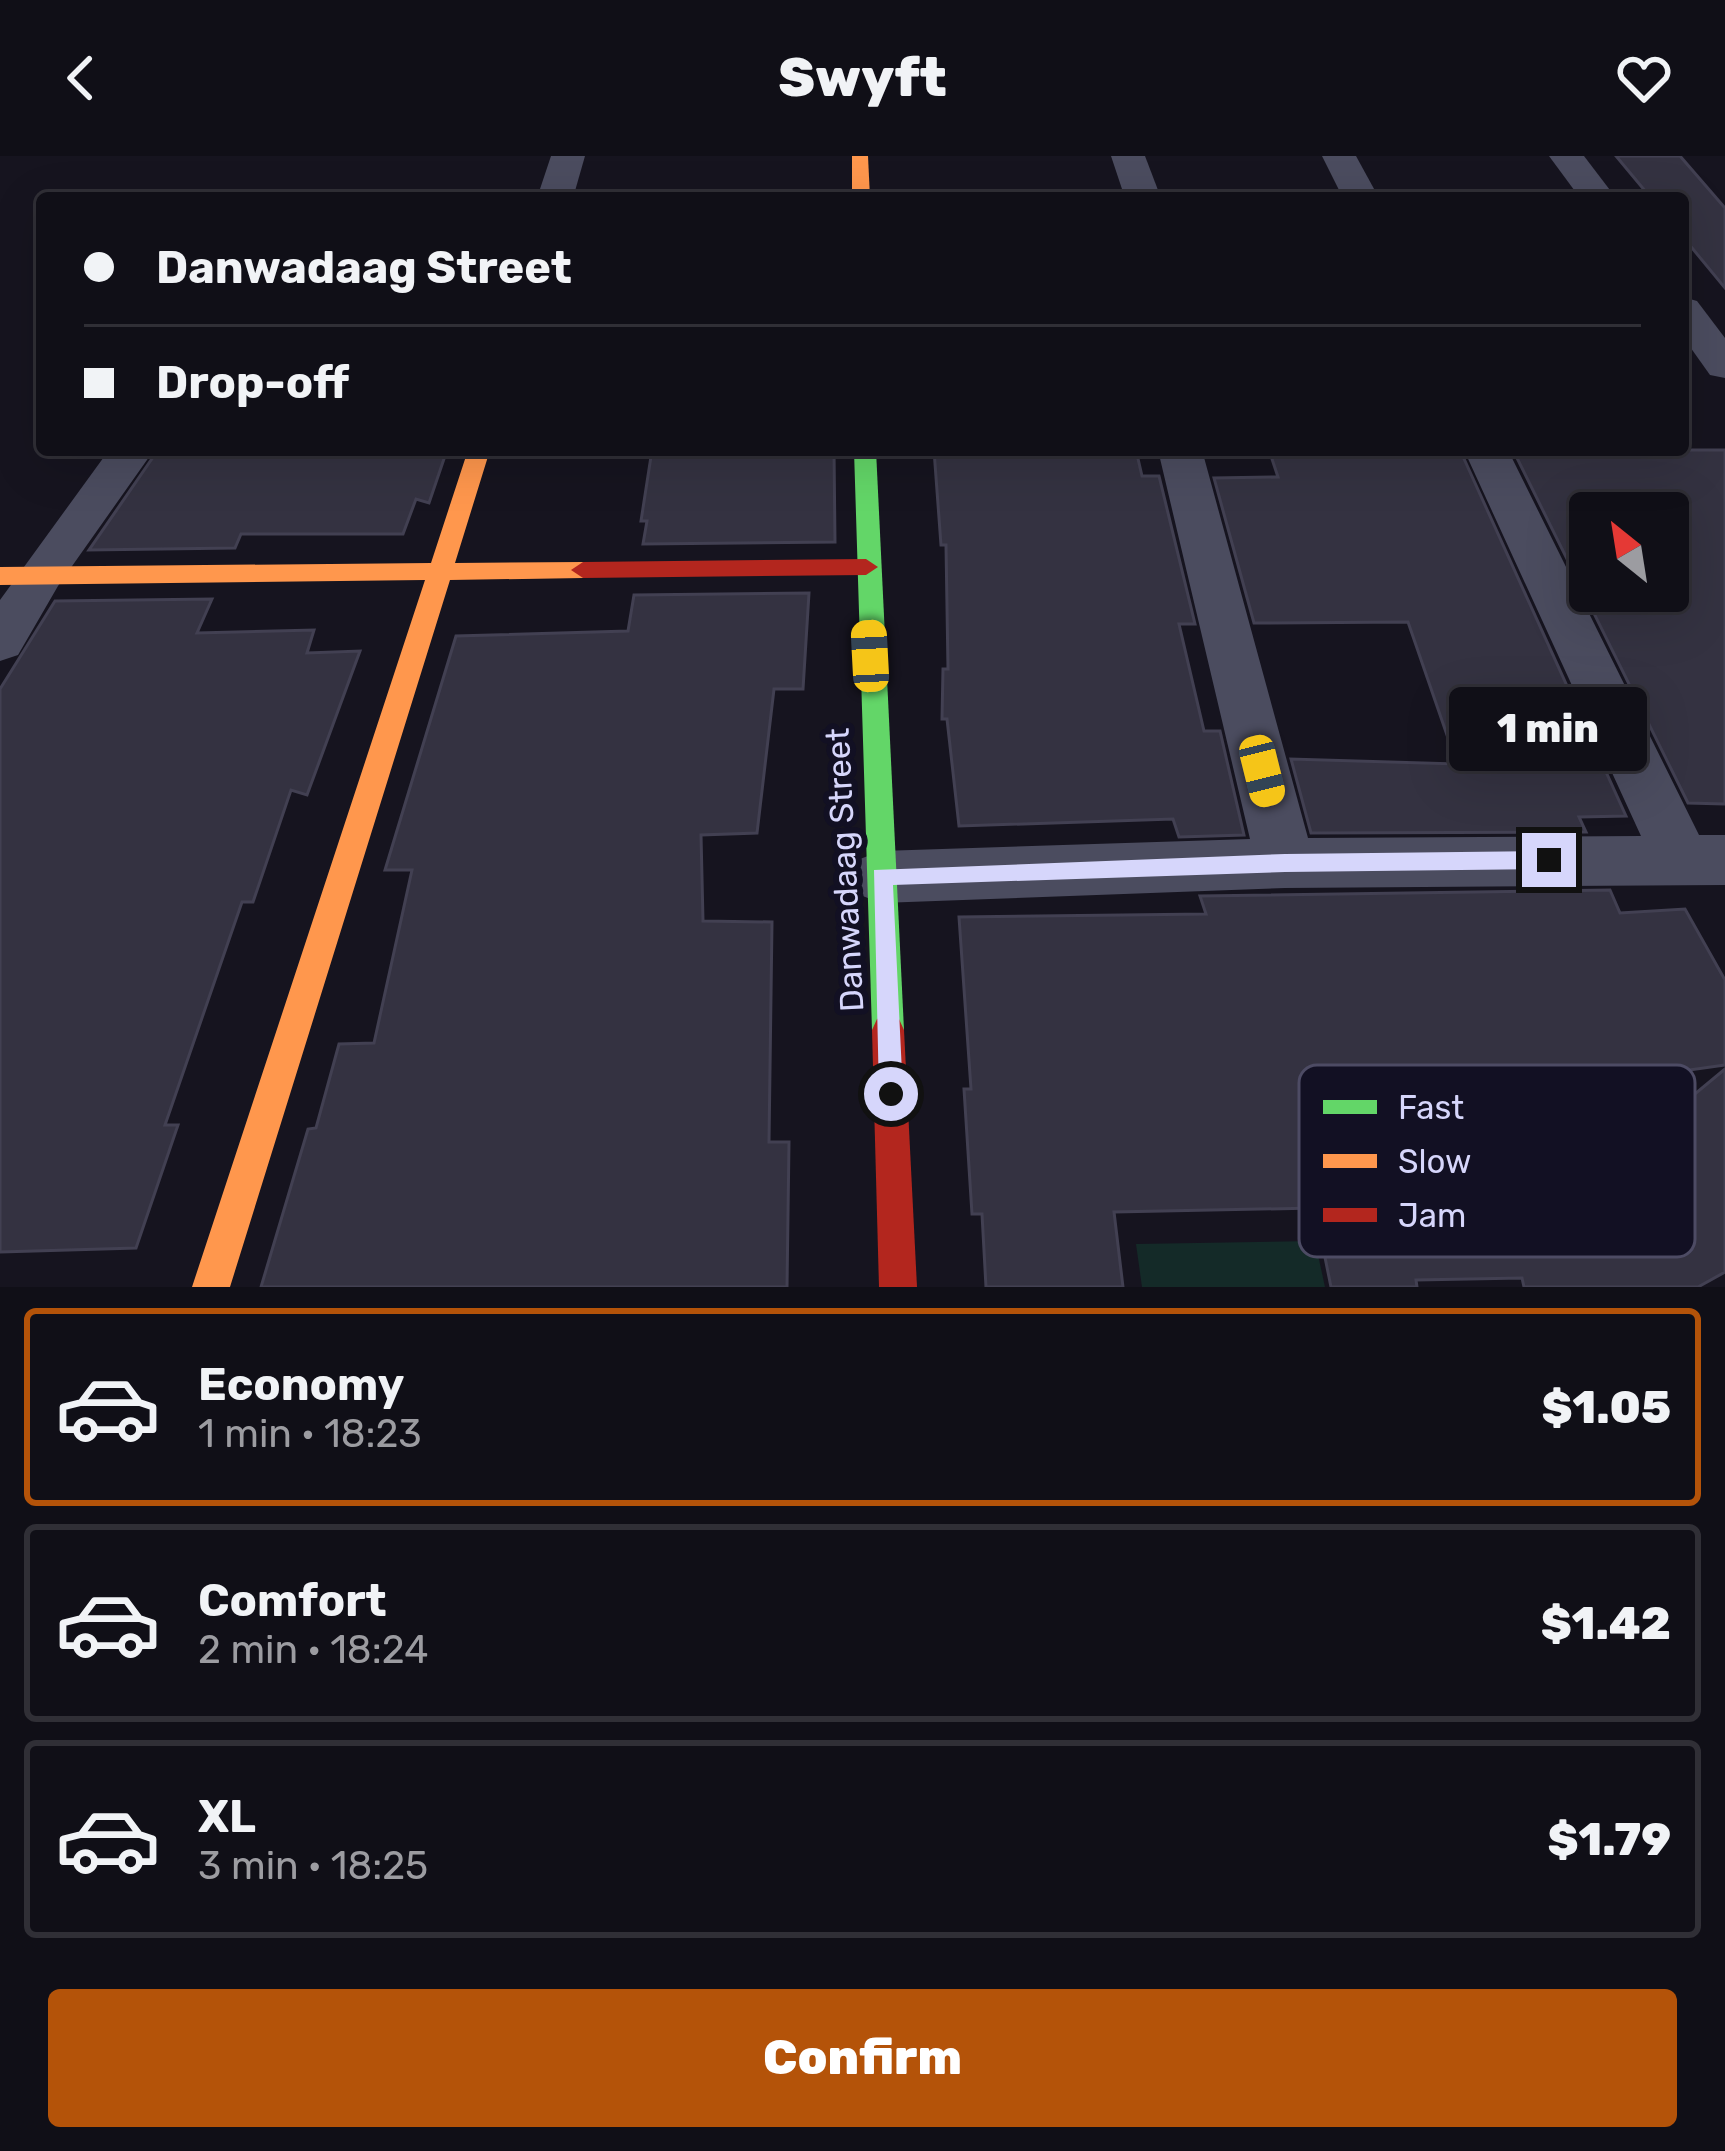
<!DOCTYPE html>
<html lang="en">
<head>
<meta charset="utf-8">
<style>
	:root { --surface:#100f17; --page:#191820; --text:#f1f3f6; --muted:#9c9ca1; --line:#302f36; --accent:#b45309 }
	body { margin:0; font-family:Rubik,sans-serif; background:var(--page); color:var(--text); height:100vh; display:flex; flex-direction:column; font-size:45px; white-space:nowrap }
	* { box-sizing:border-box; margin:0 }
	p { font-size:39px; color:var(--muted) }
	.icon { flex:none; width:66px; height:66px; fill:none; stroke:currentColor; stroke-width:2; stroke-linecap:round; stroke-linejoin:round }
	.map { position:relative; height:1131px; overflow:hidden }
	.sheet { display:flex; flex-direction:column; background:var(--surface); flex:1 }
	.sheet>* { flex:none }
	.top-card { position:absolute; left:36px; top:36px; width:1653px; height:264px; border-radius:12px; box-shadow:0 12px 48px #0002,0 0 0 3px var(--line); display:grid; align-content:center; height:264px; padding:0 48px; background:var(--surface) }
	.needle { width:78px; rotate:330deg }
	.buttons { position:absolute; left:1569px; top:336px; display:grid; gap:24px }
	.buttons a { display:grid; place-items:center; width:120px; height:120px; border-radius:12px; background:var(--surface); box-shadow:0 12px 48px #0002,0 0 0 3px var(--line); font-size:60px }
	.end { position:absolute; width:54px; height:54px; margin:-27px; border:15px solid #d6d6fb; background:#111; box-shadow:0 0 0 6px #111 }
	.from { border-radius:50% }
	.bubble { position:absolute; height:84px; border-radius:12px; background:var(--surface); box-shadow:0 12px 48px #0002,0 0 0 3px var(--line); font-size:39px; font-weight:800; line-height:84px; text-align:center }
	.car { position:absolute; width:36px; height:72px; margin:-36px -18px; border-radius:15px; box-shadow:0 0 9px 3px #0007; background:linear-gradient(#f5c518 24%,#345 0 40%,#f5c518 0 76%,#345 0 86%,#f5c518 0) }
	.top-card b { display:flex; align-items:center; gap:42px; height:114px; font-size:45px }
	.top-card b+b { border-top:3px solid var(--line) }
	.top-card i { width:30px; height:30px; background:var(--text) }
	ul { padding:21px 0 0; list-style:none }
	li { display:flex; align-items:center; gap:36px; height:198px; margin:0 24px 18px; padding:0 24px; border:6px solid var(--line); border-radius:12px }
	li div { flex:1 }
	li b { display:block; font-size:45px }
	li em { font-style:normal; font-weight:800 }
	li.active { border-color:var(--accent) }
	li>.icon { width:108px; height:108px; stroke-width:1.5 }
	.button { display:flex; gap:24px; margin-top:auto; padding:24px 48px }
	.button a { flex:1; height:138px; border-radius:12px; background:var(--accent); color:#fff; font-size:48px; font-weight:800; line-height:138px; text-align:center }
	header { display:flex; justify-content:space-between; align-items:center; height:156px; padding:0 48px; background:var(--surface); font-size:54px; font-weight:800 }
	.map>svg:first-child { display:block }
</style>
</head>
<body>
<header><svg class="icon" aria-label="back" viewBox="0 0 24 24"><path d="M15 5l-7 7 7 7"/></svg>Swyft<svg class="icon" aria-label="heart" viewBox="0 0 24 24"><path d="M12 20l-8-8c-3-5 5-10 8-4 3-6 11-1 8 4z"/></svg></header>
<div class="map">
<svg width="1725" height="1131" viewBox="0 0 1725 1131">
	<rect width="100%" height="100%" fill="#16141f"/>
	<polygon fill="#142a28" points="1315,1085 1325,1131 1142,1131 1136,1088"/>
	<g fill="#343241" stroke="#424052" stroke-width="3" fill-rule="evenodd">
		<polygon points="1616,0 1680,0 1725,52 1725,132 1683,81 1683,42 1651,42"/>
		<polygon points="158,294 447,294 429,347 416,343 403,378 241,378 235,392 89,394"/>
		<polygon points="652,294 834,294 835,386 643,388 647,365 641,365"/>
		<polygon points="934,294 1136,294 1142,320 1159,320 1195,468 1179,468 1204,575 1220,575 1244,679 1179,681 1173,663 959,670 947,563 942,563 943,513 948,513 946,389 941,389"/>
		<polygon points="1269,294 1460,294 1626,660 1579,661 1586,676 1311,677 1291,603 1457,608 1408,466 1254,467 1214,322 1278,321"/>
		<path d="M1513,294H1725V648L1688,647ZM1590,357H1668V435H1590Z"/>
		<polygon points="809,437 803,533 774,533 757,677 701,679 703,765 772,766 769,986 789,986 787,1131 261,1131 308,973 316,972 339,888 374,887 412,714 385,714 456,480 628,475 634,439"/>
		<polygon points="212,443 197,477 314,474 307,497 360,495 307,639 291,634 253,746 242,746 165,969 178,969 136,1092 0,1096 0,533 55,445"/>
		<polygon points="1610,734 1620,757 1685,753 1725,824 1725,909 1454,947 1515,991 1476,1057 1677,1056 1620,1000 1725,913 1725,1116 1698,1131 1524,1131 1522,1122 1416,1124 1417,1131 1331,1131 1315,1052 1114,1056 1123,1131 986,1131 982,1058 972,1058 964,933 971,933 959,761 1206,758 1200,740"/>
	</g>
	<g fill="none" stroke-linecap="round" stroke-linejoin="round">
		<g fill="#4b4c5f" fill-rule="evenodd">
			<polygon points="551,0 585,0 573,42 537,42"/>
			<polygon points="1111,0 1145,0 1161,42 1125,42"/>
			<polygon points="1322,0 1356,0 1379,42 1343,42"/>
			<polygon points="1549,0 1584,0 1616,42 1580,42"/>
			<polygon points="1683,141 1697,145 1725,182 1725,222 1710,219 1683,181"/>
			<polygon points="109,294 154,294 58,430 18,499 0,505 0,444"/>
			<polygon points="1158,294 1202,294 1308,682 1641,680 1464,294 1508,294 1699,679 1725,679 1725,729 1285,732 881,747 860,739 851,721 860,703 881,695 1250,683"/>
		</g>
		<polygon fill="#63d668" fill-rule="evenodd" points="854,294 876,294 904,874 899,885 888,889 877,885 872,874"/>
		<g fill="#ff974d" fill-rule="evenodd">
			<polygon points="852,0 868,0 870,42 852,42"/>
			<polygon points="468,294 490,294 455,407 583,406 595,414 583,422 450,424 230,1131 192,1131 425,424 0,429 0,411 431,407"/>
		</g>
		<g fill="#b3261e" fill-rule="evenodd">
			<polygon points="866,403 878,411 866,419 583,422 571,414 583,406"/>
			<polygon points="888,859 899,863 904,874 917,1131 879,1131 872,874 877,863"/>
		</g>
	</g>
	<polygon fill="#d6d6fb" points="1549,695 1560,704 1549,713 1285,716 893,729 903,938 891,950 879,938 874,714 1285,698"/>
	<g text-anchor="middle" stroke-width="12" stroke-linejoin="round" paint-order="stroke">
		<g font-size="33" fill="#d6d6fb" stroke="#121023">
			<text transform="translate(844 714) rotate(-93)" y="12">Danwadaag Street</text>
		</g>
	</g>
	<rect x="1299" y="909" width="396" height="192" rx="18" fill="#121023" stroke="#4d4b64" stroke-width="3"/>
	<rect x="1323" y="944" width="54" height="14" fill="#63d668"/>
	<rect x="1323" y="998" width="54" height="14" fill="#ff974d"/>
	<rect x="1323" y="1052" width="54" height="14" fill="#b3261e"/>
	<g font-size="33" fill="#d6d6fb">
		<text x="1398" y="963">Fast</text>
		<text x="1398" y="1017">Slow</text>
		<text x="1398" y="1071">Jam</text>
	</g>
</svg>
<div class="buttons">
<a><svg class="needle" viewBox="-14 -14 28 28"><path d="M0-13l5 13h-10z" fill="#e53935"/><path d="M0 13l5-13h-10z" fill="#9c9ca1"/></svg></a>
</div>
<i class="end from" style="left:891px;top:938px"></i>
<i class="end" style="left:1549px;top:704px"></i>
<div class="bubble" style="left:1449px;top:531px;width:198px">1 min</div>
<i class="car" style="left:870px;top:500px;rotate:357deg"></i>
<i class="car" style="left:1262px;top:615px;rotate:166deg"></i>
<div class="top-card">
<b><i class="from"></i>Danwadaag Street</b>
<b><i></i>Drop-off</b>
</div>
</div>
<section class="sheet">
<ul>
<li class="active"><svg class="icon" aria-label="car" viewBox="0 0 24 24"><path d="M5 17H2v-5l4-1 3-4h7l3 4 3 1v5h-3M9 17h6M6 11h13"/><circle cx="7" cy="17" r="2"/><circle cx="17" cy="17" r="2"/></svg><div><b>Economy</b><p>1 min · 18:23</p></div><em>$1.05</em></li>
<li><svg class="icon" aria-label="car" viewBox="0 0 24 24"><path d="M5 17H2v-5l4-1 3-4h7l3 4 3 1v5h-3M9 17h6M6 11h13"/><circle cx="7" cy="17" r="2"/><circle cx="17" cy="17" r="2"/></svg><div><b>Comfort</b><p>2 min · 18:24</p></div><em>$1.42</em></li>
<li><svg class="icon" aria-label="car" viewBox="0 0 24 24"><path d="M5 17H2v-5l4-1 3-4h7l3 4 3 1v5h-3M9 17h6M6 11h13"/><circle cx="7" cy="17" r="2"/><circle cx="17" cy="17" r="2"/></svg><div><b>XL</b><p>3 min · 18:25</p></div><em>$1.79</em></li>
</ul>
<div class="button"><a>Confirm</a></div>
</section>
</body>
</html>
